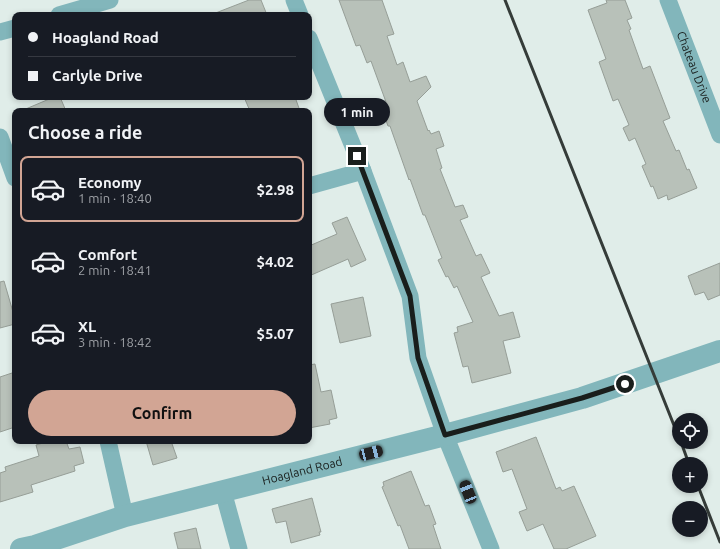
<!DOCTYPE html>
<html lang="en">
<head>
<meta charset="utf-8">
<style>
	:root { --surface:#171b24; --page:#20242c; --text:#f1f3f6; --muted:#9ea1a6; --line:#363941; --accent:#d2a594 }
	body { margin:0; font-family:Ubuntu,sans-serif; background:var(--page); color:var(--text); height:100vh; display:flex; flex-direction:column; font-size:15px; white-space:nowrap }
	* { box-sizing:border-box; margin:0 }
	p { font-size:13px; color:var(--muted) }
	.icon { flex:none; width:22px; height:22px; fill:none; stroke:currentColor; stroke-width:2; stroke-linecap:round; stroke-linejoin:round }
	.map { position:relative; flex:1; overflow:hidden }
	.details { position:absolute; left:12px; top:108px; width:300px; height:336px; display:flex; flex-direction:column; background:var(--surface); border-radius:8px; box-shadow:0 2px 6px #0003 }
	.details>* { flex:none }
	.guide { position:absolute; left:12px; top:12px; width:300px; height:88px; border-radius:8px; box-shadow:0 2px 6px #0003; display:grid; align-content:center; height:88px; padding:0 16px; background:var(--surface) }
	.buttons { position:absolute; left:672px; top:413px; display:grid; gap:8px }
	.buttons a { display:grid; place-items:center; width:36px; height:36px; border-radius:50%; background:var(--surface); box-shadow:0 2px 6px #0003; font-size:20px }
	.end { position:absolute; width:18px; height:18px; margin:-9px; border:5px solid #191e1c; background:#fff; box-shadow:0 0 0 2px #fff }
	.from { border-radius:50% }
	.bubble { position:absolute; height:28px; border-radius:14px; background:var(--surface); box-shadow:0 2px 6px #0003; font-size:13px; font-weight:700; line-height:28px; text-align:center }
	.car { position:absolute; width:12px; height:24px; margin:-12px -6px; border-radius:5px; box-shadow:0 0 3px 1px #0007; background:linear-gradient(#222 24%,#8ab4d8 0 40%,#222 0 76%,#8ab4d8 0 86%,#222 0) }
	.guide b { display:flex; align-items:center; gap:14px; height:38px; font-size:15px }
	.guide b+b { border-top:1px solid var(--line) }
	.guide i { width:10px; height:10px; background:var(--text) }
	ul { padding:0; list-style:none }
	li { display:flex; align-items:center; gap:12px; height:66px; margin:0 8px 6px; padding:0 8px; border:2px solid transparent; border-radius:8px }
	li div { flex:1 }
	li b { display:block; font-size:15px }
	li em { font-style:normal; font-weight:700 }
	li.current { border-color:var(--accent) }
	li>.icon { width:36px; height:36px; stroke-width:1.5 }
	h2 { padding:0 16px; font-size:18px; line-height:48px }
	.primary-button { display:flex; gap:8px; margin-top:auto; padding:8px 16px }
	.primary-button a { flex:1; height:46px; border-radius:24px; background:var(--accent); color:#111; font-size:16px; font-weight:700; line-height:46px; text-align:center }
	.map>svg:first-child { display:block }
</style>
</head>
<body>
<div class="map">
<svg width="720" height="549" viewBox="0 0 720 549">
	<rect width="100%" height="100%" fill="#e0ede9"/>
	<g fill="#b8c1b9" stroke="#969e97">
		<polygon points="249,0 261,0 267,15 213,15 213,14"/>
		<polygon points="339,0 382,0 394,34 387,36 397,65 403,62 410,82 426,76 431,87 417,101 428,131 429,130 431,134 439,131 444,146 436,149 442,168 440,169 455,207 463,205 468,217 460,220 476,256 481,254 490,273 481,277 499,316 513,312 520,337 503,341 511,373 472,383 468,366 463,367 454,333 458,332 457,327 473,322 457,286 454,288 448,276 446,277 438,260 442,258 425,215 423,215 410,179 409,180 390,126 388,126 380,104 386,102 371,61 367,63 360,45 356,46"/>
		<polygon points="606,0 625,0 632,18 627,20 631,29 629,30 643,69 650,66 670,118 663,121 676,151 679,150 687,170 689,169 697,188 668,200 667,195 658,199 653,186 651,187 642,166 646,164 635,138 629,141 623,128 629,125 618,99 613,101 599,62 606,59 588,10 607,3"/>
		<polygon points="54,97 60,97 66,111 21,111"/>
		<polygon points="244,97 295,97 300,111 250,111"/>
		<polygon points="347,217 366,260 351,267 348,259 309,276 309,246 337,234 332,223"/>
		<polygon points="720,263 720,295 708,300 704,292 695,295 688,276"/>
		<polygon points="4,281 15,319 15,324 0,328 0,282"/>
		<polygon points="363,297 371,336 340,343 331,304"/>
		<polygon points="315,364 321,392 331,390 337,418 329,420 330,424 309,428 309,365"/>
		<polygon points="15,372 15,427 0,432 0,377"/>
		<polygon points="536,437 556,489 560,487 562,491 574,486 596,536 566,549 554,549 543,524 527,531 519,512 527,509 512,469 503,472 496,452"/>
		<polygon points="50,441 66,441 69,449 80,447 84,463 74,466 75,471 31,485 33,492 0,502 0,473 6,471 5,467 39,456 36,445"/>
		<polygon points="146,441 171,441 177,458 153,465"/>
		<polygon points="411,471 425,506 429,505 436,524 433,525 441,549 409,549 400,525 398,526 382,487 384,486 383,482"/>
		<polygon points="312,498 321,532 319,532 320,535 291,543 286,521 276,523 272,509"/>
		<polygon points="196,528 201,549 178,549 174,533"/>
	</g>
	<g fill="none" stroke-linecap="round" stroke-linejoin="round">
		<g stroke="#82b6bb" stroke-width="17">
			<polyline points="294,0 300,15"/>
			<path id="s1" d="M668,0L720,135"/>
			<polyline points="59,15 110,0"/>
			<polyline points="0,32 15,28"/>
			<polyline points="309,38 363,171 410,296 418,358 445,435 491,549"/>
			<polyline points="0,137 15,178"/>
			<polyline points="309,186 363,171"/>
			<polyline points="108,441 125,516"/>
			<polyline points="223,491 239,549"/>
		</g>
		<path stroke="#82b6bb" stroke-width="22" id="s2" d="M21,549L35,546L125,516L445,435L582,398L720,351"/>
		<g stroke="#353c39" stroke-width="3">
			<polyline points="505,0 679,438"/>
			<polyline points="681,442 689,464"/>
			<polyline points="698,486 720,542"/>
		</g>
	</g>
	<g fill="none" stroke-linecap="round" stroke-linejoin="round">
		<polyline stroke="#191e1c" stroke-width="5" points="357,156 410,296 418,358 445,435 582,398 625,384"/>
	</g>
	<g text-anchor="middle" stroke-width="3.5" stroke-linejoin="round" paint-order="stroke">
		<g font-size="12" fill="#191e1c" stroke="#edfaf6">
			<text dy="4" stroke="none"><textPath href="#s1" startOffset="72">Chateau Drive</textPath></text>
			<text dy="4" stroke="none"><textPath href="#s2" startOffset="292">Hoagland Road</textPath></text>
		</g>
	</g>
</svg>
<div class="buttons">
<a><svg class="icon" aria-label="locate" viewBox="0 0 24 24"><circle cx="12" cy="12" r="6"/><path d="M12 2v4M12 18v4M2 12h4M18 12h4"/></svg></a>
<a>+</a>
<a>−</a>
</div>
<i class="end from" style="left:625px;top:384px"></i>
<i class="end" style="left:357px;top:156px"></i>
<div class="bubble" style="left:324px;top:98px;width:66px">1 min</div>
<i class="car" style="left:371px;top:453px;rotate:76deg"></i>
<i class="car" style="left:468px;top:492px;rotate:338deg"></i>
<div class="guide">
<b><i class="from"></i>Hoagland Road</b>
<b><i></i>Carlyle Drive</b>
</div>
<section class="details">
<h2>Choose a ride</h2>
<ul>
<li class="current"><svg class="icon" aria-label="car" viewBox="0 0 24 24"><path d="M5 17H2v-5l4-1 3-4h7l3 4 3 1v5h-3M9 17h6M6 11h13"/><circle cx="7" cy="17" r="2"/><circle cx="17" cy="17" r="2"/></svg><div><b>Economy</b><p>1 min · 18:40</p></div><em>$2.98</em></li>
<li><svg class="icon" aria-label="car" viewBox="0 0 24 24"><path d="M5 17H2v-5l4-1 3-4h7l3 4 3 1v5h-3M9 17h6M6 11h13"/><circle cx="7" cy="17" r="2"/><circle cx="17" cy="17" r="2"/></svg><div><b>Comfort</b><p>2 min · 18:41</p></div><em>$4.02</em></li>
<li><svg class="icon" aria-label="car" viewBox="0 0 24 24"><path d="M5 17H2v-5l4-1 3-4h7l3 4 3 1v5h-3M9 17h6M6 11h13"/><circle cx="7" cy="17" r="2"/><circle cx="17" cy="17" r="2"/></svg><div><b>XL</b><p>3 min · 18:42</p></div><em>$5.07</em></li>
</ul>
<div class="primary-button"><a>Confirm</a></div>
</section>
</div>
</body>
</html>
